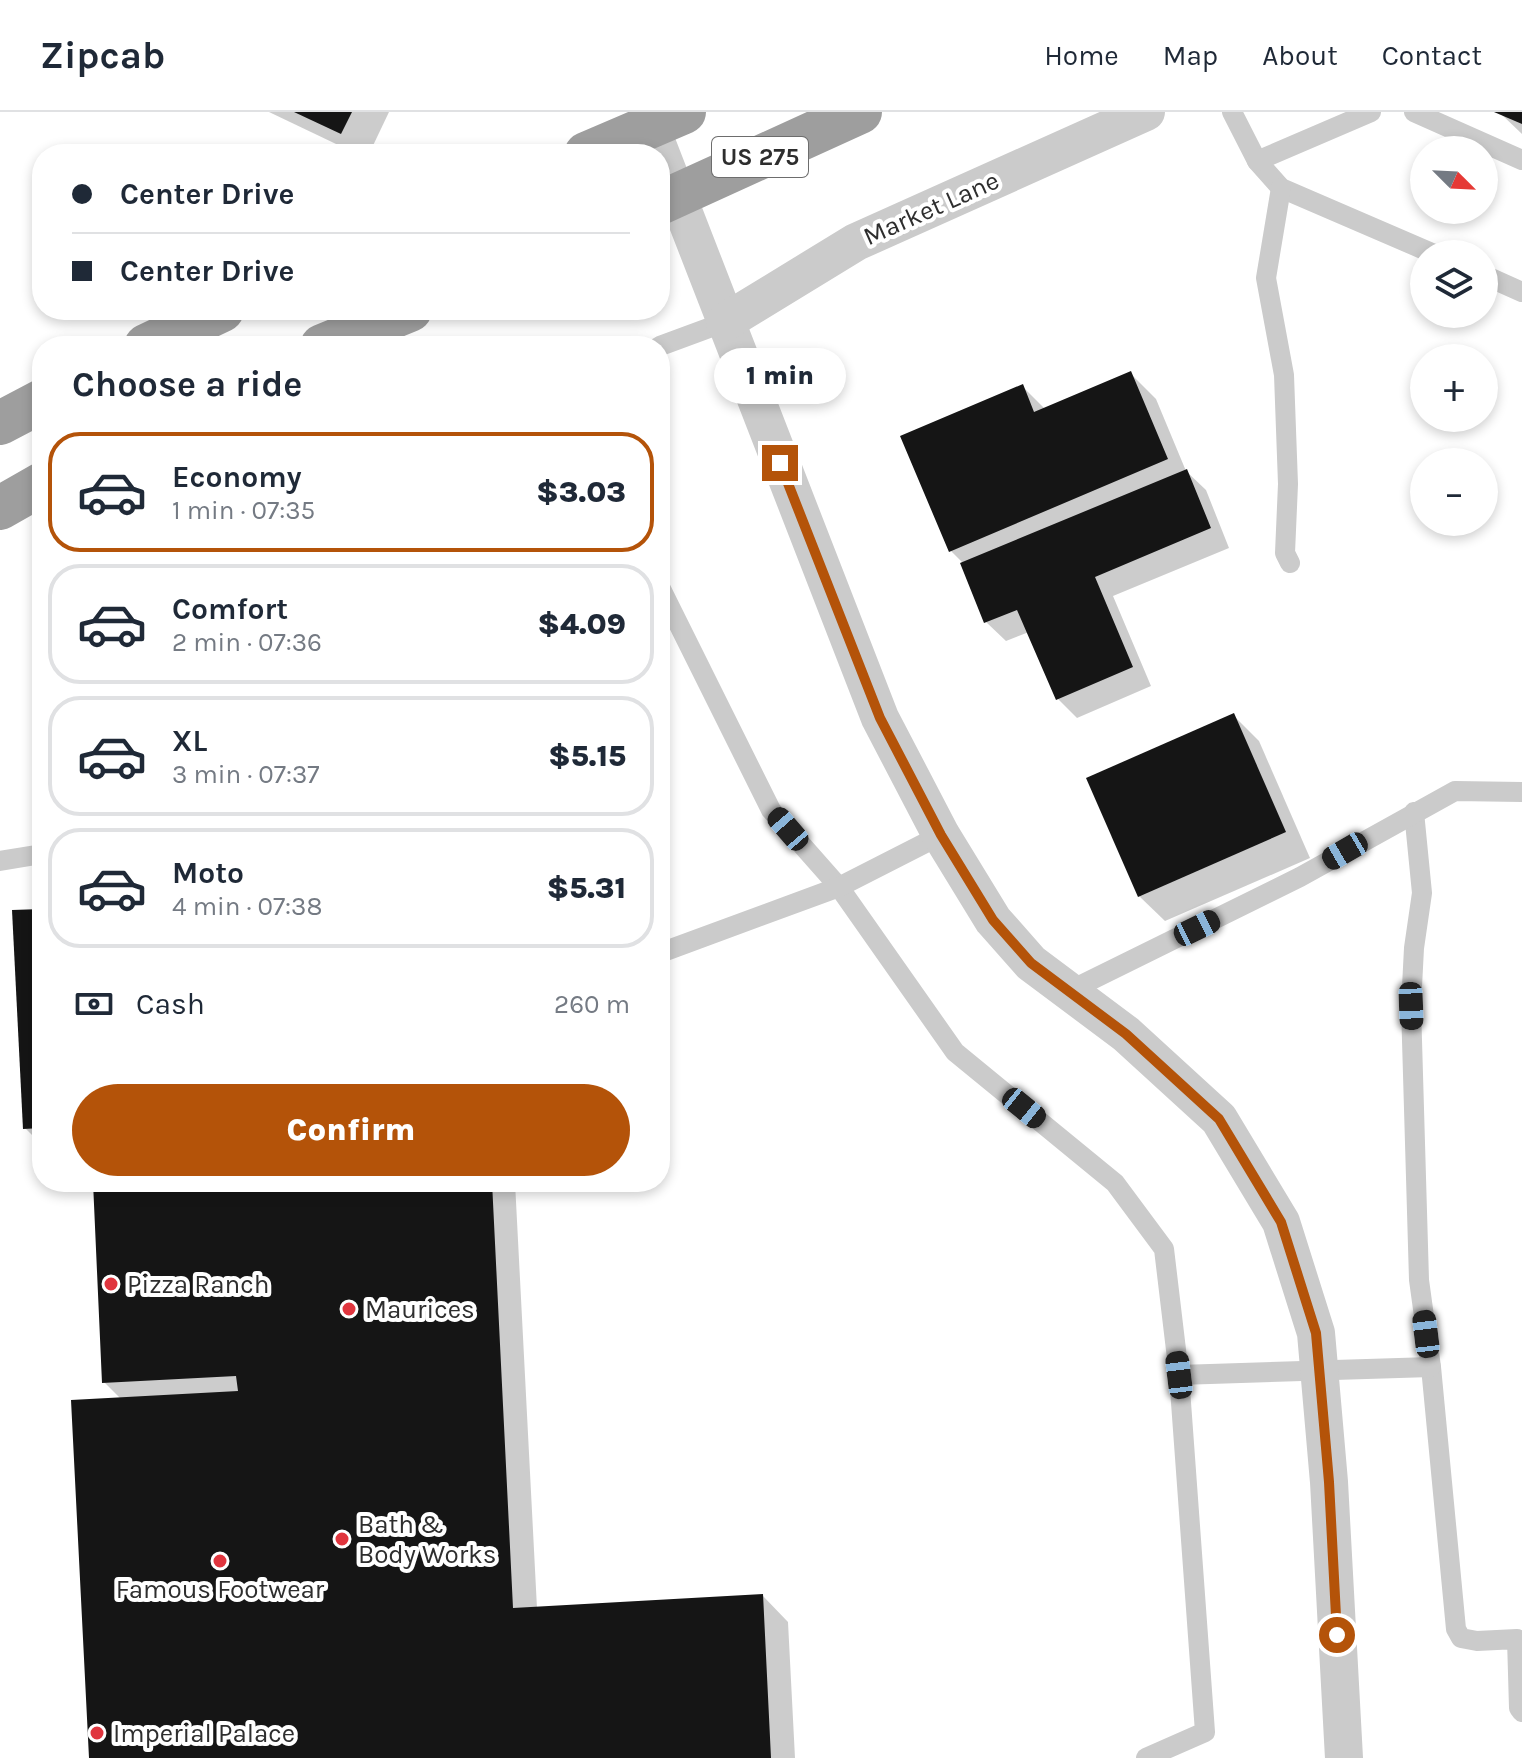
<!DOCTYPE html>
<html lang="en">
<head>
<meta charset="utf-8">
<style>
	:root { --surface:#fff; --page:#f2f2f3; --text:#1f2937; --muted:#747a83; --line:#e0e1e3; --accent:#b45309 }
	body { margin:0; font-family:Karla,sans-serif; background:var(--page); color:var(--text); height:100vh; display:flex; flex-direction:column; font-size:30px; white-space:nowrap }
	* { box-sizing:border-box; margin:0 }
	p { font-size:26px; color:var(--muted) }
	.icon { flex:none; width:44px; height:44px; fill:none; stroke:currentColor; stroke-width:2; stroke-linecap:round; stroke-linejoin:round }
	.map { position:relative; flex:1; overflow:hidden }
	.sheet { position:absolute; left:32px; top:224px; width:638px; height:856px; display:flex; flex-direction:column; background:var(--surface); border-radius:32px; box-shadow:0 4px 12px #0003 }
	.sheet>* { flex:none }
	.guide { position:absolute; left:32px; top:32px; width:638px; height:176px; border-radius:32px; box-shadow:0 4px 12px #0003; display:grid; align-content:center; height:176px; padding:0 40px; background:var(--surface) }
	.needle { width:52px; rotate:114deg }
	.tools { position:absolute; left:1410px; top:24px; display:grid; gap:16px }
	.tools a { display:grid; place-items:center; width:88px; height:88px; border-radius:50%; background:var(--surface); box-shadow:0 4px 12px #0003; font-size:40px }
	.end { position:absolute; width:36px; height:36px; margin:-18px; border:10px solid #b45309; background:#fff; box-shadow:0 0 0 4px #fff }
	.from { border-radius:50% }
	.bubble { position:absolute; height:56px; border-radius:28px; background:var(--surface); box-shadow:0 4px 12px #0003; font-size:26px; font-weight:800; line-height:56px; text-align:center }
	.car { position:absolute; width:24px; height:48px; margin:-24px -12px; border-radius:10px; box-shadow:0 0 6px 2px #0007; background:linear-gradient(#222 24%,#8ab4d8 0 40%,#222 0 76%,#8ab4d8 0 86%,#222 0) }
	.guide b { display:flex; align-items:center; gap:28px; height:76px; font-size:30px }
	.guide b+b { border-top:2px solid var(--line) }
	.guide i { width:20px; height:20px; background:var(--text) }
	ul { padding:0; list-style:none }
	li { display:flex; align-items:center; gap:24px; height:120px; margin:0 16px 12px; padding:0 24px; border:4px solid var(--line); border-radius:32px }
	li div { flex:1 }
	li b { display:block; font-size:30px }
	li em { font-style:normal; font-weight:800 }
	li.selected { border-color:var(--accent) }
	li>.icon { width:72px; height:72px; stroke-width:1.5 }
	h2 { padding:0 40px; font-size:36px; line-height:96px }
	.pay { display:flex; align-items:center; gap:20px; height:88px; padding:0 40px; font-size:30px }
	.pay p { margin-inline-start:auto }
	.primary-button { display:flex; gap:16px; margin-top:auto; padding:16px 40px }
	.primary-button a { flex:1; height:92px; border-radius:48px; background:var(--accent); color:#fff; font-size:32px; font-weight:800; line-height:92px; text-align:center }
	header { display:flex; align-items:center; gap:48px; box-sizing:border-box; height:112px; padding:0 40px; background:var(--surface); border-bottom:2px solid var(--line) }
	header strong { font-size:38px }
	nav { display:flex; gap:44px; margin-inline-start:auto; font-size:28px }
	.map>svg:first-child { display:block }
</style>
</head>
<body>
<header>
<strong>Zipcab</strong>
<nav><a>Home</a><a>Map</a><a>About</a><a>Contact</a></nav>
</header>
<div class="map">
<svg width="1522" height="1646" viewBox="0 0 1522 1646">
	<rect width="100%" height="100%" fill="#fff"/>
	<g fill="#0003">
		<polygon points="269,0 389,0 369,42 357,42"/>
		<polygon points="1522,0 1522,22 1500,1 1500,0"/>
		<polygon points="1130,261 1156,287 1186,359 1206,378 1229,436 1113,484 1151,574 1077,606 1058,587 1029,520 1006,529 986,510 964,452 951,439 1022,274 1045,297"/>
		<polygon points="1233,603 1259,629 1310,746 1165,809 1139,784"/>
		<polygon points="42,799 42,1033 25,1016"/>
		<polygon points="95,1070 515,1070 537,1496 763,1484 788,1510 795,1646 91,1646 121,1287 104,1270"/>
	</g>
	<g fill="#151515">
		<polygon points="294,0 352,0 341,22"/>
		<polygon points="1494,0 1522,0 1522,12"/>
		<polygon points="1131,259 1168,347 949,440 900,324 1023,272 1034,300"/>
		<polygon points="1187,357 1211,416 1095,465 1133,555 1056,588 1017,498 984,511 960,451"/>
		<polygon points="1234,601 1286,720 1138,785 1086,666"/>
		<polygon points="42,797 42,1016 23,1017 12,798"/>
		<polygon points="93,1070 492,1070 513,1496 763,1482 771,1646 89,1646 71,1288 238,1279 236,1264 102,1271"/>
	</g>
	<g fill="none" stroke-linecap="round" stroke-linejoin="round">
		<g stroke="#cbcbcb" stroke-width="20">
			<polyline points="1232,0 1257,49 1281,76 1434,142"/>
			<polyline points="1414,0 1522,48"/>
			<polyline points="1257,49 1371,0"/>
			<polyline points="1281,76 1266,166 1284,263 1288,372 1285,441 1290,451"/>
			<polyline points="1484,163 1522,180"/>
			<polyline points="660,234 725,210"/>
			<polyline points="660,475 771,698 839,775 955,940 1115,1071 1164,1137 1179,1263 1205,1620 1146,1646"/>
			<polyline points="1414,700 1422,781 1414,836 1411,894 1419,1168 1431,1255 1456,1517 1461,1526 1477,1529 1517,1527 1519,1596 1522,1600"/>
			<polyline points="0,749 42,742"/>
			<polyline points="660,841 839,775 941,723"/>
			<polyline points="1069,879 1300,765 1455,679 1522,680"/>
			<polyline points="1179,1263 1431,1255"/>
		</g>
		<g stroke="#cbcbcb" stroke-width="38">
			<polyline points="650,14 880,606 941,723 993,808 1031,851 1126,922 1219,1007 1281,1110 1316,1221 1329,1370 1344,1646"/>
			<polyline points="725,210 856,130 1146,0"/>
		</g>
		<g stroke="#9e9e9e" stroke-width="44">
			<polyline points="586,42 684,0"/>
			<polyline points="660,91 860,0"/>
			<polyline points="146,234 222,198"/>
			<polyline points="322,234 410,198"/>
			<polyline points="0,311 42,289"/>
			<polyline points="0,396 42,372"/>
		</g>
	</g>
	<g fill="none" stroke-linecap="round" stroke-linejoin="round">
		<polyline stroke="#b45309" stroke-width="10" points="780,351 880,606 941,723 993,808 1031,851 1126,922 1219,1007 1281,1110 1316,1221 1329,1370 1337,1523"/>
	</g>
	<g fill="#e0353e" stroke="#fff" stroke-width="3">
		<circle cx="111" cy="1172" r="8"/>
		<circle cx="349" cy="1197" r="8"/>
		<circle cx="342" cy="1427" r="8"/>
		<circle cx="220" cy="1449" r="8"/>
		<circle cx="97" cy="1621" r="8"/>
	</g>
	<g text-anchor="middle" stroke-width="8" stroke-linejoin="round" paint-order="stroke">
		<rect fill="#fff" stroke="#6d6d6d" stroke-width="2" x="712" y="25" width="96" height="40" rx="6"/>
		<g font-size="24" font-weight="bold" fill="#2e2e2e">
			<text x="760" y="53">US 275</text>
		</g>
		<g font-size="26" fill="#2e2e2e" stroke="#fff">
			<text transform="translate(931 96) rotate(-24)" y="9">Market Lane</text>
		</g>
		<g font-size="26" fill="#2e2e2e" stroke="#fff" text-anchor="start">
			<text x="127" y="1181">Pizza Ranch</text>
			<text x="365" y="1206">Maurices</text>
			<text x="358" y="1421">Bath &amp;<tspan x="358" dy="30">Body Works</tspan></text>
			<text x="220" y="1486" text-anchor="middle">Famous Footwear</text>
			<text x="113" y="1630">Imperial Palace</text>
		</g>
	</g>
</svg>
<div class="tools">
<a><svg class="needle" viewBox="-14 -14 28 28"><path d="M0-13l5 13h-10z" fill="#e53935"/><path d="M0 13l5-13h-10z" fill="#747a83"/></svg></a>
<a><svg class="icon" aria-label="layers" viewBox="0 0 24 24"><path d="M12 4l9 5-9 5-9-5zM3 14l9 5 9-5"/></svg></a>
<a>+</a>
<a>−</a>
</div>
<i class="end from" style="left:1337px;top:1523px"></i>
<i class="end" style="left:780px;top:351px"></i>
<div class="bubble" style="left:714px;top:236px;width:132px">1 min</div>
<i class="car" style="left:788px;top:717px;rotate:319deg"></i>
<i class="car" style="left:1345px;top:739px;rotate:240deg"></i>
<i class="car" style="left:1197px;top:816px;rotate:64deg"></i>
<i class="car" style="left:1411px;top:894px;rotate:178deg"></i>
<i class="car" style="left:1024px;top:996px;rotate:129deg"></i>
<i class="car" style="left:1426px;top:1222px;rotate:353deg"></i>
<i class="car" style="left:1179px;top:1263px;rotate:353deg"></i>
<div class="guide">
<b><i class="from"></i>Center Drive</b>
<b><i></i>Center Drive</b>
</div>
<section class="sheet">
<h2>Choose a ride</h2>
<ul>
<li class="selected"><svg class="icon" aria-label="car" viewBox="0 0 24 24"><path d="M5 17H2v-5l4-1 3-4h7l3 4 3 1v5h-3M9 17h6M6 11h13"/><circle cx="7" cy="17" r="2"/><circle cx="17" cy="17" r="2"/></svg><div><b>Economy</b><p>1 min · 07:35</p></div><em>$3.03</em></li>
<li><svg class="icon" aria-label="car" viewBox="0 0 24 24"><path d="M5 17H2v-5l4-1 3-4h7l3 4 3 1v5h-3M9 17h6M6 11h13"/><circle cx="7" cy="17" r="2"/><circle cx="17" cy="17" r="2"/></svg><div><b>Comfort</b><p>2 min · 07:36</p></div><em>$4.09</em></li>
<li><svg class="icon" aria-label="car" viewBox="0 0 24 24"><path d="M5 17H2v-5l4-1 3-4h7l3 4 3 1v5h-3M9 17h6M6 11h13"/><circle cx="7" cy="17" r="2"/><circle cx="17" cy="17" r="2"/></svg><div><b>XL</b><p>3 min · 07:37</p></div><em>$5.15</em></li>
<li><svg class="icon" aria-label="car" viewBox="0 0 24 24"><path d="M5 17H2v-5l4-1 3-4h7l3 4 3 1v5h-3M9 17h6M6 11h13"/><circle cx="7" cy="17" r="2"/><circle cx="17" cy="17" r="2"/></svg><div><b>Moto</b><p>4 min · 07:38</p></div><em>$5.31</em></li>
</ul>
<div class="pay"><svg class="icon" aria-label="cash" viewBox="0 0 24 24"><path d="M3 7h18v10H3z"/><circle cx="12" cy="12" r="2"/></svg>Cash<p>260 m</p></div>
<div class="primary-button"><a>Confirm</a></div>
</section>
</div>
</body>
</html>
